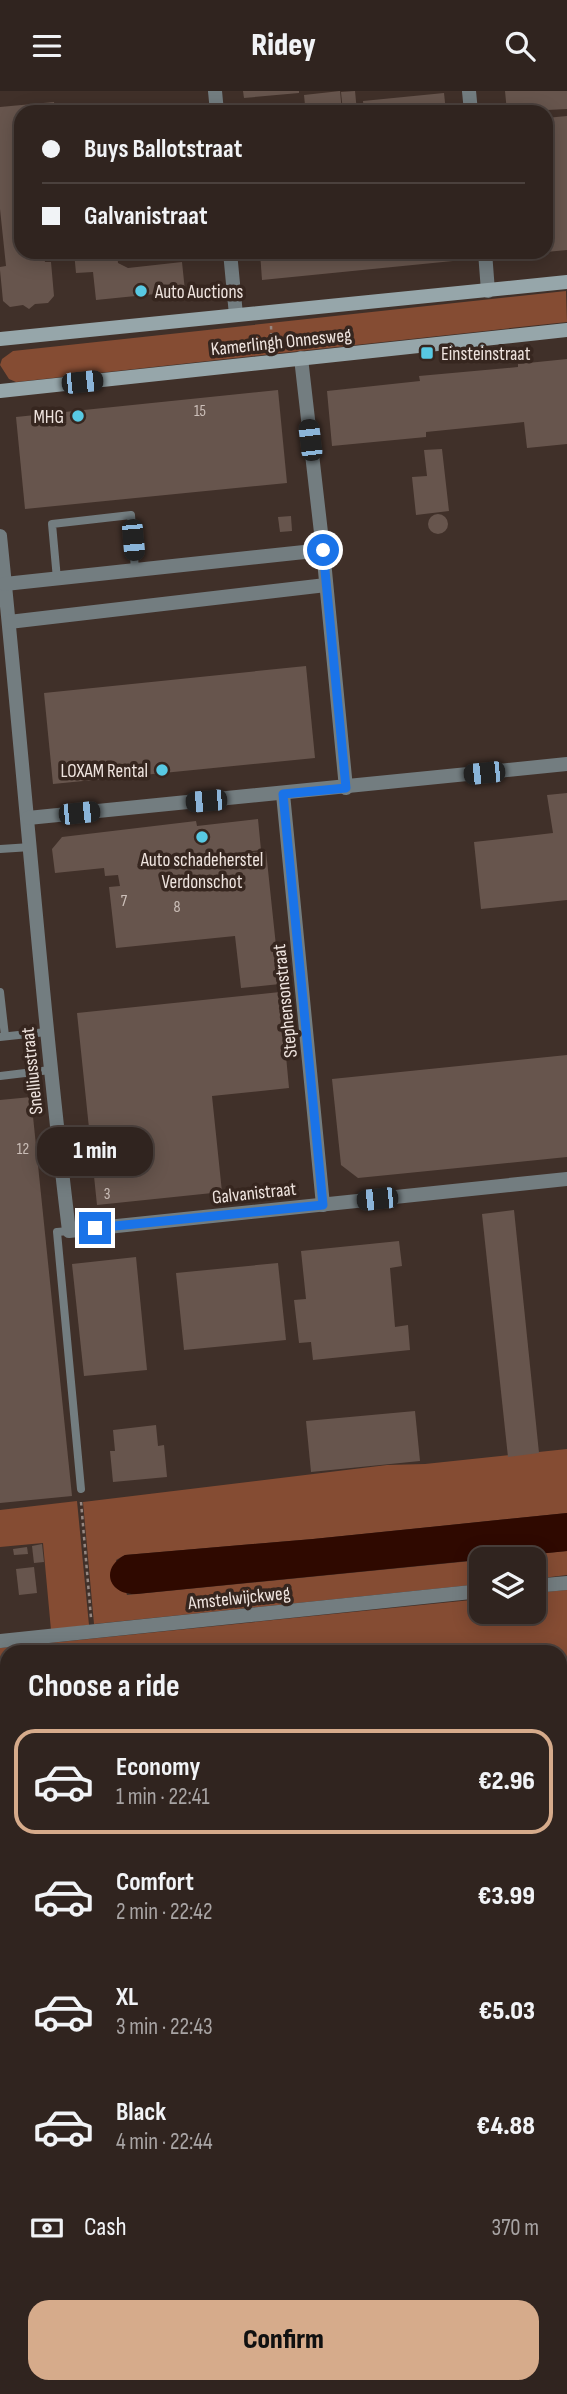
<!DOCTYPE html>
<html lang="en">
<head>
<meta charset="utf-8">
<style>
	:root { --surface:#30241f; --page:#382c28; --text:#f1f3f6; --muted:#a8a4a4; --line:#4b413d; --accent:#d6ab8b }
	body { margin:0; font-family:"Sofia Sans Condensed",sans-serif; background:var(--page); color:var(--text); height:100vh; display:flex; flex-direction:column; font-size:26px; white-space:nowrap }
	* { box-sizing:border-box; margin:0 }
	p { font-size:23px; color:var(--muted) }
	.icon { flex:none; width:38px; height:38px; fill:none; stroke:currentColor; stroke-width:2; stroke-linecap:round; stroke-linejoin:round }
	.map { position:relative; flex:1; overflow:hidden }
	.drawer { position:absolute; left:0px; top:1554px; width:567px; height:749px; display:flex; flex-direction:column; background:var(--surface); border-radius:21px 21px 0 0; box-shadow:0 4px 18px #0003,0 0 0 2px var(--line) }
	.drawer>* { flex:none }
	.hud { position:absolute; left:14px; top:14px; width:539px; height:154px; border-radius:21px; box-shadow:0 4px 18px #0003,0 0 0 2px var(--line); display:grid; align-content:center; height:154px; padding:0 28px; background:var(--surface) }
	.tools { position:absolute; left:469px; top:1456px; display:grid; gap:14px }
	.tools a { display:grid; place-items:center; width:77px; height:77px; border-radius:14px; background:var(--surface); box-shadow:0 4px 18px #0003,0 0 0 2px var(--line); font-size:35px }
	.end { position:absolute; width:32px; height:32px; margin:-16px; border:9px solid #1a73e8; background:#fff; box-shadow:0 0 0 4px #fff }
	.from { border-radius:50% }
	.bubble { position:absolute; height:49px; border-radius:21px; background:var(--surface); box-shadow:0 4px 18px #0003,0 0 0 2px var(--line); font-size:23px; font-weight:800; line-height:49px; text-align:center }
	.car { position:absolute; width:21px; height:42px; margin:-21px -10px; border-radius:9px; box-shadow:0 0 5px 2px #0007; background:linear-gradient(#222 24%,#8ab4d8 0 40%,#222 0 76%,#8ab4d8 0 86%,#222 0) }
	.hud b { display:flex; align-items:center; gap:24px; height:66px; font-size:26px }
	.hud b+b { border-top:2px solid var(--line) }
	.hud i { width:18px; height:18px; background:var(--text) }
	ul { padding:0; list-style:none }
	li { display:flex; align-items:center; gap:21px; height:105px; margin:0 14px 10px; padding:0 14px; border:4px solid transparent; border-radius:21px }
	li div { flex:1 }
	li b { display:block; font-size:26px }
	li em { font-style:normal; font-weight:800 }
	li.on { border-color:var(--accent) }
	li>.icon { width:63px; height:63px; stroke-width:1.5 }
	h2 { padding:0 28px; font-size:32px; line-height:84px }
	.pay { display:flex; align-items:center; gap:18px; height:77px; padding:0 28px; font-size:26px }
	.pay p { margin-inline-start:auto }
	.cta { display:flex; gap:14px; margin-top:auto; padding:14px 28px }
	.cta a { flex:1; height:80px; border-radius:21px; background:var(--accent); color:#111; font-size:28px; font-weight:800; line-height:80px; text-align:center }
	header { display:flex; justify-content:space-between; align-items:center; height:91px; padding:0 28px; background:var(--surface); font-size:32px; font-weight:800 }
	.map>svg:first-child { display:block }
</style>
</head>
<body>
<header><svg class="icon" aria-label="menu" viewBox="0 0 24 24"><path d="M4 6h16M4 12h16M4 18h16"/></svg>Ridey<svg class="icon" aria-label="search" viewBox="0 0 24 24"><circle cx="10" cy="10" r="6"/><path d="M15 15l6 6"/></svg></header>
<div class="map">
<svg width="567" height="2303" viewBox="0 0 567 2303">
	<rect width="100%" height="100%" fill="#403029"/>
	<g fill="#854c33">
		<polygon points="566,200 567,231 548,233 16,291 9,288 0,274 2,268 13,260"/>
		<polygon points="567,1358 567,1422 313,1448 125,1464 116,1469 127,1504 481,1469 481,1493 94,1533 83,1411 387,1374 425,1373"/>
		<polygon points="77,1410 89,1534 51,1539 43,1452 0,1456 0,1419"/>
		<polygon points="567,1460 567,1484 534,1488 534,1468 487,1468"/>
		<polygon points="567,1499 567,1589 560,1589 560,1561 7,1561 7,1648 0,1649 0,1557 481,1508 481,1521 534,1521 534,1502"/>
	</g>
	<g fill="#2f0900">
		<path d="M567,1422V1460L136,1503C108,1504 100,1477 125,1464L313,1448Z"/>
		<polygon points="7,2028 7,2296 531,2296 535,2303 0,2303 0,2029"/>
	</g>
	<g fill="#67554d">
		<polygon points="243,0 299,0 299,2 244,7"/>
		<polygon points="340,0 342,21 248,21 248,19 305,14 304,4"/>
		<polygon points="355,0 357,21 343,21 341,1"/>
		<polygon points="505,0 567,0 567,18 507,21"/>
		<polygon points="444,2 446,21 364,21 363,10"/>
		<polygon points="54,11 55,21 21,21 21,161 68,161 68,163 44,166 45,171 51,171 54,205 48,212 35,213 29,218 23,214 10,216 3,210 0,179 0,176 6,175 0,118 0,16"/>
		<polygon points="567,25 567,159 546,161 546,27"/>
		<polygon points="74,161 117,161 118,172 128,177 182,171 185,200 96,209 93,181 76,182"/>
		<polygon points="260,161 452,161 453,170 262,189"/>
		<polygon points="567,268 567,353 527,357 524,331 426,341 426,346 332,355 327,300 420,290 419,285 518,276 518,273"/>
		<polygon points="278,299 287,392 25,418 16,326"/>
		<polygon points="442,358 449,420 416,424 412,386 427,385 424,359"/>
		<circle cx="438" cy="433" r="10"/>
		<polygon points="291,425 292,440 280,441 278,426"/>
		<polygon points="306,575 315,667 53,693 44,602"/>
		<polygon points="567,702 567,809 481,818 474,751 553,742 547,704"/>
		<polygon points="258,728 261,759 162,771 162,779 228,772 227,764 266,760 280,893 241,897 235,845 116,857 109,796 120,795 118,784 105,785 104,777 55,782 52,758 62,746 196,730 197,735"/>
		<polygon points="280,901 289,997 212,1005 222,1101 97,1114 77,922"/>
		<polygon points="567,964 567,1066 358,1087 341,1074 332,988"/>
		<polygon points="31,1006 72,1405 0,1412 0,1009"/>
		<polygon points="514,1119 539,1362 508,1366 482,1123"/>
		<polygon points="399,1150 402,1175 390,1177 395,1236 408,1234 410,1259 313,1269 311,1251 299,1252 294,1209 306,1208 301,1160"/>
		<polygon points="136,1166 147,1279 84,1285 72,1173"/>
		<polygon points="278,1172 286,1249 184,1259 176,1182"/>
		<polygon points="415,1320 420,1370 311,1381 306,1330"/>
		<polygon points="156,1334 158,1355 164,1354 167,1386 113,1391 110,1360 115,1360 113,1339"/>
		<polygon points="42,1453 44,1471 34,1472 32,1455"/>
		<polygon points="27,1456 28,1463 14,1464 13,1458"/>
		<polygon points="34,1476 37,1502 19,1504 16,1478"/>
		<polygon points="567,1655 567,1915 565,1916 560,1867 560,1656"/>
		<polygon points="7,1712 7,1850 0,1851 0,1713"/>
		<polygon points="0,1942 6,1955 4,1964 0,1969"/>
	</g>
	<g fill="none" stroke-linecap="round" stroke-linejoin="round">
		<g stroke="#958781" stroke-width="2.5" stroke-dasharray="3.5 3.5" stroke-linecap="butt">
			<polyline points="271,235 272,256"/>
			<polyline points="81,1411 91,1527"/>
		</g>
		<g stroke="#737d80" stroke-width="8">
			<polyline points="57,488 52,433 131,424 135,479"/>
			<polyline points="0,758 31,756"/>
			<polyline points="0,901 5,945"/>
			<polyline points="0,946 46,941"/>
			<polyline points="0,985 50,979"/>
			<polyline points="69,1140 57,1141 81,1398"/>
		</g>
		<g stroke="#737d80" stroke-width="14">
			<polyline points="215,0 217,21"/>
			<polyline points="469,0 471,21"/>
			<polyline points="230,161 236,224"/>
			<polyline points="485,161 488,200"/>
			<polyline points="301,267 323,459 346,697"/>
			<path d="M0,445C24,677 41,909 69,1140L567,1088"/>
			<polyline points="5,493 323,459"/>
			<polyline points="9,531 326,494"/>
			<polyline points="283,703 323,1114"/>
			<polyline points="28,727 567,673"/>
			<polyline points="534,1495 567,1492"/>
			<polyline points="0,1550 481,1500"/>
		</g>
		<g stroke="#96a6aa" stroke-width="14">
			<polyline points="0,248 567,191"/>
			<polyline points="0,300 567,239"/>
			<polyline points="560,1603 567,1602"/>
			<polyline points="0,1663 7,1662"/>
		</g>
		<defs>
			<g id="rail">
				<polyline points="560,1629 567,1628"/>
				<polyline points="0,1687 7,1686"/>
			</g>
		</defs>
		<use href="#rail" stroke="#c8bcb6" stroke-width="8"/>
		<use href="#rail" stroke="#36261f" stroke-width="5" stroke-dasharray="16" stroke-linecap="butt"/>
	</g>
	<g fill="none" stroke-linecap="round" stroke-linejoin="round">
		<polyline stroke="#1a73e8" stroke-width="9" points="95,1137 323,1114 283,703 346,697 323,459"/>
	</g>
	<g fill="#58c9e3" stroke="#36261f" stroke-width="2.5">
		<circle cx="141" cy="200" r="7"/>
		<rect x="420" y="255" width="14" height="14" rx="3.5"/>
		<circle cx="78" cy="325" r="7"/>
		<circle cx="162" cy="679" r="7"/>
		<circle cx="202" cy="746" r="7"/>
	</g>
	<g text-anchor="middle" stroke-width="7" stroke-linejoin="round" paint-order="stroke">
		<g font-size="16" fill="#cdc0ba">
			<text x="200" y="325">15</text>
			<text x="124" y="815">7</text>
			<text x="177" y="821">8</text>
			<text x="23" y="1063">12</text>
			<text x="107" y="1108">3</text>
		</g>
		<g font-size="19" fill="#efe4df" stroke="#36261f" text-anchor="start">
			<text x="155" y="207">Auto Auctions</text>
			<text x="441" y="269">Einsteinstraat</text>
			<text x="64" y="332" text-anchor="end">MHG</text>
			<text x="148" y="686" text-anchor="end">LOXAM Rental</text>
			<text x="202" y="775" text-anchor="middle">Auto schadeherstel<tspan x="202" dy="22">Verdonschot</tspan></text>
		</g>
		<g font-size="19" fill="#efe4df" stroke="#36261f">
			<text transform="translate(281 250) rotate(-6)" y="7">Kamerlingh Onnesweg</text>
			<text transform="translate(284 910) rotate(-96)" y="7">Stephensonstraat</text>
			<text transform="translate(31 980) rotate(-96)" y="7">Snelliusstraat</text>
			<text transform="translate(254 1101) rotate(-6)" y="7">Galvanistraat</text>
			<text transform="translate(239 1506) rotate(-6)" y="7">Amstelwijckweg</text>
		</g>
	</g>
</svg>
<div class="tools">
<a><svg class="icon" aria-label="layers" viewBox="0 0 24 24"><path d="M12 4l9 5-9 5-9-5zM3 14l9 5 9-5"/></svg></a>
</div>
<i class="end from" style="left:323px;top:459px"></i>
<i class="end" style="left:95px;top:1137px"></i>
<div class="bubble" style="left:37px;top:1036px;width:116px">1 min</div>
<i class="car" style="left:82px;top:291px;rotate:84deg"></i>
<i class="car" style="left:310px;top:349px;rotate:353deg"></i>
<i class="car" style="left:133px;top:449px;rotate:175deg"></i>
<i class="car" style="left:484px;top:682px;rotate:264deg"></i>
<i class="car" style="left:206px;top:710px;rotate:265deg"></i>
<i class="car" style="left:79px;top:722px;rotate:84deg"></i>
<i class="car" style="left:377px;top:1108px;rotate:264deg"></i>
<div class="hud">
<b><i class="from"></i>Buys Ballotstraat</b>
<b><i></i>Galvanistraat</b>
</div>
<section class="drawer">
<h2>Choose a ride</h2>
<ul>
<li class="on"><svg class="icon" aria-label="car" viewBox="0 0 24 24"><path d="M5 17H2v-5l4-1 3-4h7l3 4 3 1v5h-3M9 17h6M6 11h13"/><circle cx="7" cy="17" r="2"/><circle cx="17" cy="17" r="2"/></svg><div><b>Economy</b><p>1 min · 22:41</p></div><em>€2.96</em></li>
<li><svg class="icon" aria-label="car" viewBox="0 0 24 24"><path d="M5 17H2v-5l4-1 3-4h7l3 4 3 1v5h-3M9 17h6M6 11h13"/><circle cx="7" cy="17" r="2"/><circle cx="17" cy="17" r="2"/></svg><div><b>Comfort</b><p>2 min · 22:42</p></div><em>€3.99</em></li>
<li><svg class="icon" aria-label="car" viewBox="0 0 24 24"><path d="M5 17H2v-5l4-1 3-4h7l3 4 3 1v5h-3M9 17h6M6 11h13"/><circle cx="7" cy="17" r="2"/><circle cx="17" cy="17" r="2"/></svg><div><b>XL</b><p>3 min · 22:43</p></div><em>€5.03</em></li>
<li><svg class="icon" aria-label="car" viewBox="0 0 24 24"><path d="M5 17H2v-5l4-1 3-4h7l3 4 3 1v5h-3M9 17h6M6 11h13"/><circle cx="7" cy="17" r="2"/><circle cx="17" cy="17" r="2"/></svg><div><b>Black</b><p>4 min · 22:44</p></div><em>€4.88</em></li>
</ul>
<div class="pay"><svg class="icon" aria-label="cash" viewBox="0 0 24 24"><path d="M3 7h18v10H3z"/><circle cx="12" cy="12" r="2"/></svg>Cash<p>370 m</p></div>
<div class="cta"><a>Confirm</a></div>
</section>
</div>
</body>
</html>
